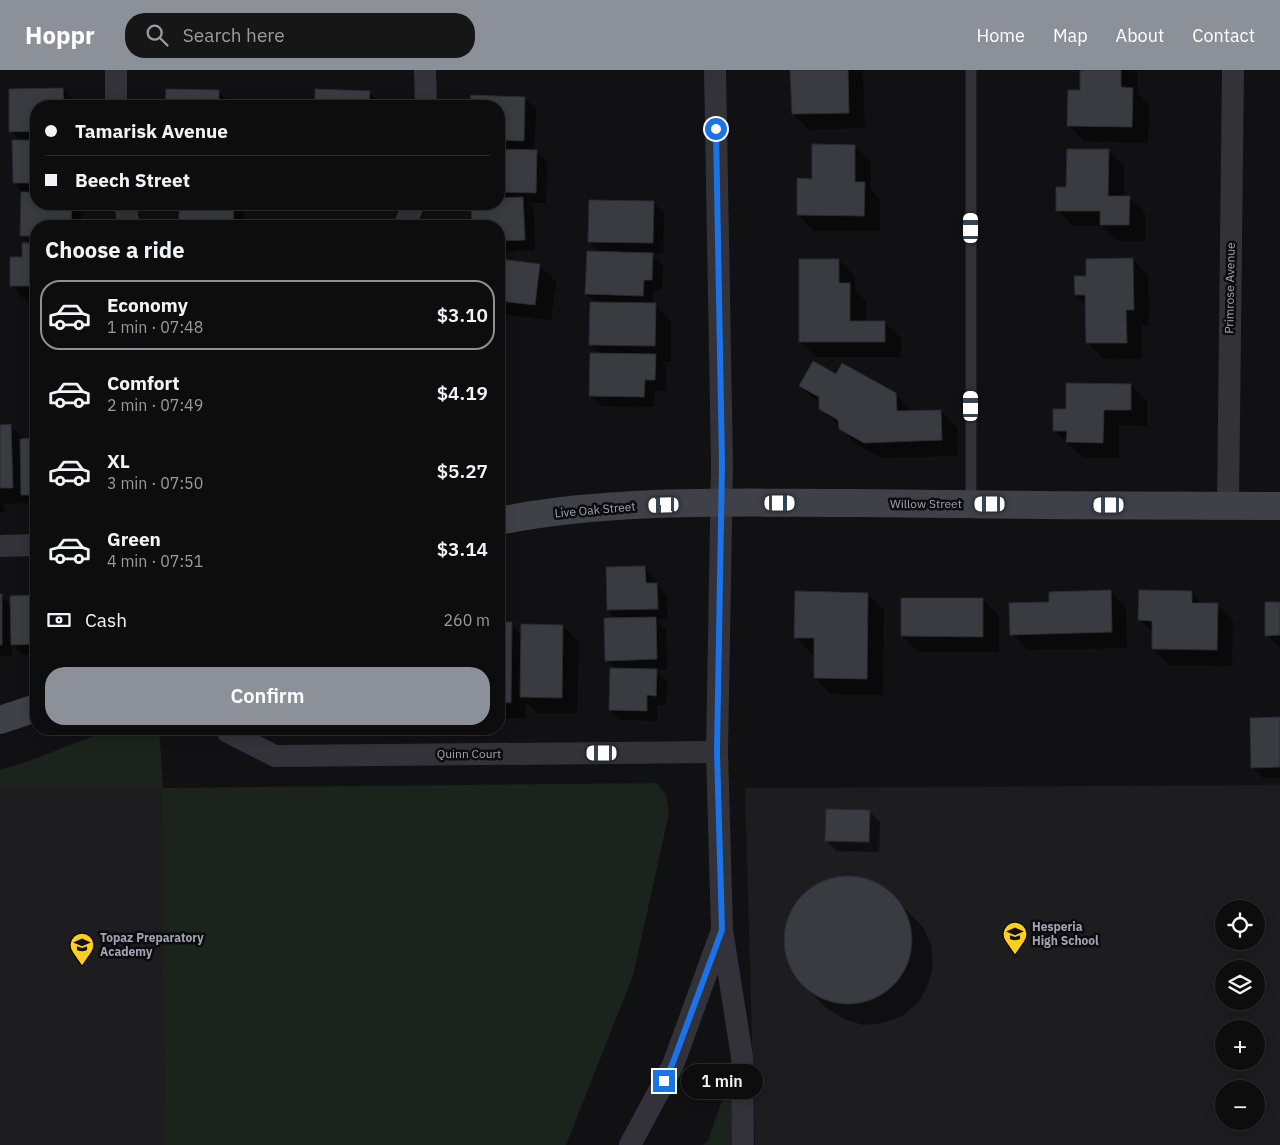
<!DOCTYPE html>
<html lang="en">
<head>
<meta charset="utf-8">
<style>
	:root { --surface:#0d0d0e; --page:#161617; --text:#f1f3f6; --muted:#9a9c9e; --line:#2d2d2e; --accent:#8c9099 }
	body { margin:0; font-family:"IBM Plex Sans",sans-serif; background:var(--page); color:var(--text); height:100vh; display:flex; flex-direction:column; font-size:19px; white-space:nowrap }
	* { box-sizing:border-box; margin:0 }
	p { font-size:16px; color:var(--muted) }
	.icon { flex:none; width:28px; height:28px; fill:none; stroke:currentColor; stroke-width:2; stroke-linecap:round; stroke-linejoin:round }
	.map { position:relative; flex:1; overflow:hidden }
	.details { position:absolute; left:30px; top:150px; width:475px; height:515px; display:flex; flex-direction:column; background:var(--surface); border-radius:20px; box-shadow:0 2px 12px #0003,0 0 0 1px var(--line) }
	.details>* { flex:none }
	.guide { position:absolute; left:30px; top:30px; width:475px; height:110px; border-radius:20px; box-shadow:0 2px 12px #0003,0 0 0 1px var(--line); display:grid; align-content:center; height:110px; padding:0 15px; background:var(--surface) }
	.controls { position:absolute; left:1215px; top:830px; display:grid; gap:10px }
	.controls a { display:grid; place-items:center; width:50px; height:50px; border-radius:50%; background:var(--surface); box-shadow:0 2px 12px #0003,0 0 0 1px var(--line); font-size:25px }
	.end { position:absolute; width:22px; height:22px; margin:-11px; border:6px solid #1a73e8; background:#fff; box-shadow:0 0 0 2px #fff }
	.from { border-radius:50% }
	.bubble { position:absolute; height:35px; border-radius:18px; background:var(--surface); box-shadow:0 2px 12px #0003,0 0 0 1px var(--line); font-size:16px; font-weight:600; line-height:35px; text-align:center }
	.car { position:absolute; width:15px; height:30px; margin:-15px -8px; border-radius:6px; box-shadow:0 0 4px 1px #0007; background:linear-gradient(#fff 24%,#345 0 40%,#fff 0 76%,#345 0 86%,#fff 0) }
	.guide b { display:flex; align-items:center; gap:18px; height:48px; font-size:19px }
	.guide b+b { border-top:1px solid var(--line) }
	.guide i { width:12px; height:12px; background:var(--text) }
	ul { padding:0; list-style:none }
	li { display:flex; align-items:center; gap:15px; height:70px; margin:0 10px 8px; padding:0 5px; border:2px solid transparent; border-radius:20px }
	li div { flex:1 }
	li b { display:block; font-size:19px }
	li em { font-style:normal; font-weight:600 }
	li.selected { border-color:var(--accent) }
	li>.icon { width:45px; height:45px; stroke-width:1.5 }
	h2 { padding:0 15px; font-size:22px; line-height:60px }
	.pay { display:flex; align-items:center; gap:12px; height:55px; padding:0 15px; font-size:19px }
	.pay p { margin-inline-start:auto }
	.button { display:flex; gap:10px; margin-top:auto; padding:10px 15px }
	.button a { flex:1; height:58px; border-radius:20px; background:var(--accent); color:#fff; font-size:20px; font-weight:600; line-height:58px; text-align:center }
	header { display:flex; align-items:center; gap:30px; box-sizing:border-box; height:70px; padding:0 25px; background:var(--accent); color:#fff }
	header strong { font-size:24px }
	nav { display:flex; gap:28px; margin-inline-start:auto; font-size:18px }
	.search { width:350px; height:45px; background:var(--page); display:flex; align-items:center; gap:12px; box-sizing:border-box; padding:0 18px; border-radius:20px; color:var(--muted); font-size:19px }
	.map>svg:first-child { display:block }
</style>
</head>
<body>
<header>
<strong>Hoppr</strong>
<div class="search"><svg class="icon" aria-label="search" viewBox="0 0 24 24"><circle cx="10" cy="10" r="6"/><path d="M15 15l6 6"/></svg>Search here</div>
<nav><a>Home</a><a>Map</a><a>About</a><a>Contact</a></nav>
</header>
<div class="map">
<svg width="1280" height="1075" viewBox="0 0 1280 1075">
	<rect width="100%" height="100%" fill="#111113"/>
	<g fill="#1d1d20" fill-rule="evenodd">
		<path d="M1280,715V1075H755L745,718ZM1224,839H1256V871H1224ZM1224,899H1256V931H1224ZM1224,959H1256V991H1224ZM1224,1019H1256V1051H1224Z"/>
		<polygon points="0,718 162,718 164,1075 0,1075"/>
	</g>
	<g fill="#1b231d">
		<polygon points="111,659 159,659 163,718 657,713 666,725 669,743 633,906 566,1075 164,1075 162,718 0,718 0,700 29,691"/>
		<polygon points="734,996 735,1075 703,1075 708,1071"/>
	</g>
	<g fill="#0007">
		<polygon points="792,0 863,0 865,58 809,60 793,44"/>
		<polygon points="1087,0 1137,0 1137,23 1149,35 1148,73 1084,71 1068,55 1081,21"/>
		<polygon points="63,19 73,30 74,36 36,36 36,134 81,134 82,156 36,156 36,231 27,231 11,215 30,174 21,165 24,123 14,113 21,71 10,61 10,20"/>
		<polygon points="167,21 218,21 229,32 229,36 167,36"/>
		<polygon points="316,21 369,22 380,33 380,36 316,36"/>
		<polygon points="472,26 525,28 536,39 534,81 536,81 547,92 546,133 527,133 534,139 535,180 499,182 499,156 473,156 472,134 499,134 499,36 471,36"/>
		<polygon points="855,76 871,92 870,119 880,129 880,161 814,161 798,145 813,110"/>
		<polygon points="1108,80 1124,96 1124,127 1129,127 1145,143 1145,171 1118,171 1103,156 1073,156 1057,140"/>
		<polygon points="653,132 664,143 663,183 651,183 663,195 662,220 654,220 653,234 655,235 671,251 671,292 662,292 666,296 666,321 655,320 654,337 601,336 590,325 600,284 590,274 596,233 586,224 600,183 589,171"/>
		<polygon points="181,134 243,134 244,156 180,156"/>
		<polygon points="1132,189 1148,205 1149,255 1142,255 1142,288 1104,289 1088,273 1087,236 1076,225 1087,207"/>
		<polygon points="499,190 539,195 556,211 551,250 499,244"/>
		<polygon points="839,190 855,206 855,220 866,231 866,252 884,252 901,268 901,287 816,287 800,271"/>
		<polygon points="836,306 895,324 912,342 941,341 957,357 958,386 881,388 856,374 821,339 820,334 800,316"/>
		<polygon points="1131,315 1147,331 1147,356 1119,355 1119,388 1084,388 1054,361"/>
		<polygon points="0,356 11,356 25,370 36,370 36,435 33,436 28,431 28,433 4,434 5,442 0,442"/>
		<polygon points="645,498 655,508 656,514 667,525 668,549 657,550 666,559 667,600 656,600 667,611 666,636 657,635 657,651 621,650 610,640 616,599 606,590 617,549 608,540"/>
		<polygon points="1110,521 1126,538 1127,578 1028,580 1012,564 1050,533"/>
		<polygon points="1191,522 1203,534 1217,534 1233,550 1232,596 1169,595 1153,579 1153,563 1140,550"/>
		<polygon points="868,524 884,540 883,625 831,624 815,608 815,584 812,584 795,567"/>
		<polygon points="0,526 11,535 11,527 36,526 36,585 23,585 12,575 12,586 0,586"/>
		<polygon points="983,530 999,546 999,582 918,582 902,565"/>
		<polygon points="1280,533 1280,578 1267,565"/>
		<polygon points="499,553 511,554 522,565 563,556 579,572 577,643 537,643 526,632 526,648 499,648"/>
		<polygon points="1280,648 1280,708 1263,708 1252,697"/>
		<polygon points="869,741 880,752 879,782 837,781 826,771"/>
		<polygon points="849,807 869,811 887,820 923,857 931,875 933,896 928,915 918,933 902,946 883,953 863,955 844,949 826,938 805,916 792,900 785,879 786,858 794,837 808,821 827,810"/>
	</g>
	<g fill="#3a3b41" stroke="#2b2b2f">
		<polygon points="790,0 848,0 849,43 792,44"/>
		<polygon points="1085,0 1121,0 1121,17 1133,18 1132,57 1067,56 1068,20 1080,20 1080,1"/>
		<polygon points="63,18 64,36 36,36 36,61 9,62 9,19"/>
		<polygon points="166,19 219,20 219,36 165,36"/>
		<polygon points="315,19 370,21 369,36 315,36"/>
		<polygon points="471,25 525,27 524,71 499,70 499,36 470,36"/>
		<polygon points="12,70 36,70 36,113 13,113"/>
		<polygon points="812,74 855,75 855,112 865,112 864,146 797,145 797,108 812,109"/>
		<polygon points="499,79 537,80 536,123 499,122"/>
		<polygon points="1067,79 1109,79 1108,126 1130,126 1129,155 1100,155 1100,141 1056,141 1056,117 1066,117"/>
		<polygon points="21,122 36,122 36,134 72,134 71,156 36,156 36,166 20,166"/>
		<polygon points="523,127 525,170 499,171 499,156 472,156 471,134 499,134 499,128"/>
		<polygon points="589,130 654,131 653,173 588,172"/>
		<polygon points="179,134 234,134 233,156 179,156"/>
		<polygon points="22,173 36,173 36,216 10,216 10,187 22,187"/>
		<polygon points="587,181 653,183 652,210 644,210 643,226 585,224"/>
		<polygon points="1133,188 1134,240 1126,240 1127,273 1086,273 1085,225 1075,225 1074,206 1086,206 1086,189"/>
		<polygon points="499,189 540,194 535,235 499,231"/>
		<polygon points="799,189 839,189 839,213 850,213 850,251 885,251 885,272 799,272"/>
		<polygon points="590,232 656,233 655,276 589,275"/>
		<polygon points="590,283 656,284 655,310 645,310 644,327 589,326"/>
		<polygon points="813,291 836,304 842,293 896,323 897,341 941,340 942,370 864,373 839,359 838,350 819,339 819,327 799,316"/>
		<polygon points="1066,313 1131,314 1131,340 1104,340 1103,373 1066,372 1067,361 1053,361 1053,339 1066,339"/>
		<polygon points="11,354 13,418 0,418 0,355"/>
		<polygon points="36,368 36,425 21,425 20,369"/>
		<polygon points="645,496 646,513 657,513 658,539 607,540 606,497"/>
		<polygon points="1111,520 1112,562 1010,565 1009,533 1049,532 1049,522"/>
		<polygon points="1139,520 1192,521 1192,533 1218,533 1217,580 1152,579 1152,551 1138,550"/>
		<polygon points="795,521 868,523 867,609 814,608 814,568 794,568"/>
		<rect x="0" y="524" width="2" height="51"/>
		<polygon points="36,525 36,574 11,575 10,526"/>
		<polygon points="901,528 983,528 983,567 901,566"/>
		<polygon points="1265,532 1280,532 1280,565 1265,566"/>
		<polygon points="656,547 657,589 605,591 604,548"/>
		<polygon points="499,552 512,552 511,633 499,632"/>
		<polygon points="521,554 563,555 562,628 520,627"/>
		<polygon points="610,598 657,599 656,626 647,625 647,641 609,640"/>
		<polygon points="1280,647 1280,697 1251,698 1250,648"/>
		<polygon points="826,739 870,740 869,772 825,771"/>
		<circle cx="848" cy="870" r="64"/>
	</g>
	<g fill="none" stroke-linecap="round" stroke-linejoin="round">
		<polyline stroke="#323238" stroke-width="11" points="971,434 971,0"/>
		<g stroke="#323238" stroke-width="22">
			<polyline points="116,0 116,36"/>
			<polyline points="425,0 426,36"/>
			<polyline points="715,0 722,394 717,682 722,860 742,987 743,1075"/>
			<polyline points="125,134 129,156"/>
			<polyline points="404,156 414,134"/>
			<polyline points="1228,436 1233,0"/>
			<polyline points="0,476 36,475"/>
			<polyline points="228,662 275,686 717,682"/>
			<polyline points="630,1075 673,995 721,863"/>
		</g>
		<g stroke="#3f4048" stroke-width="28">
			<path d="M499,451C613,428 739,433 855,433C997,435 1138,436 1280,436"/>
			<polyline points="0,650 36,638"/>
		</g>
	</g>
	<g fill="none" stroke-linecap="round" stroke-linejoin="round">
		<polyline stroke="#1a73e8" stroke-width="6" points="664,1011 672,995 722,860 717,682 722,394 716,59"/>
	</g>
	<defs>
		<symbol id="school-pin" viewBox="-11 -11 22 30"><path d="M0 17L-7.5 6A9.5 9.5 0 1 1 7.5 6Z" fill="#ffcf1c" stroke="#0c0c0e"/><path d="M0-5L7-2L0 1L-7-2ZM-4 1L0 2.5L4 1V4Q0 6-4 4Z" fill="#111"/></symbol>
	</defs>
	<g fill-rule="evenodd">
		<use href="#school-pin" x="1001" y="850" width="28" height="38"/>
		<use href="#school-pin" x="68" y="861" width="28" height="38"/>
	</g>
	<g text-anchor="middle" stroke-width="5" stroke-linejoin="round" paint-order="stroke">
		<g font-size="12" fill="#a1a4b5" stroke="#0c0c0e">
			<text transform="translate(1230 218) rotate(-89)" y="4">Primrose Avenue</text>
			<text x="926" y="438">Willow Street</text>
			<text transform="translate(595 440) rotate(-5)" y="4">Live Oak Street</text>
			<text x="469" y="688">Quinn Court</text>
		</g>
		<g font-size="12" font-weight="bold" fill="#a1a4b5" stroke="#0c0c0e" text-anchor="start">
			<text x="1032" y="861">Hesperia<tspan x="1032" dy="14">High School</tspan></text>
			<text x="100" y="872">Topaz Preparatory<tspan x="100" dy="14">Academy</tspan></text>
		</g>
	</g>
</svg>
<div class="controls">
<a><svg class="icon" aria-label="locate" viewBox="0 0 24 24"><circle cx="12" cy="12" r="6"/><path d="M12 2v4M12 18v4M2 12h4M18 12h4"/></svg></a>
<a><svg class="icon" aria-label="layers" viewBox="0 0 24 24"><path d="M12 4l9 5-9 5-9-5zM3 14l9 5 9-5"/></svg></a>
<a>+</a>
<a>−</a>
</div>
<i class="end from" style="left:716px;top:59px"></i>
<i class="end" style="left:664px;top:1011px"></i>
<div class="bubble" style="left:681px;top:994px;width:82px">1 min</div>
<i class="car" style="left:971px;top:158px;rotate:0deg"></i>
<i class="car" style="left:971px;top:336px;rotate:0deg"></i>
<i class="car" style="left:780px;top:433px;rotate:90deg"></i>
<i class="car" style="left:990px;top:434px;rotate:270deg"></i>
<i class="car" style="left:664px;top:435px;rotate:268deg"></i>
<i class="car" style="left:1109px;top:435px;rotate:270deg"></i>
<i class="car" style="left:602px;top:683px;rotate:270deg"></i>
<div class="guide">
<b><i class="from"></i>Tamarisk Avenue</b>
<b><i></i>Beech Street</b>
</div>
<section class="details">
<h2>Choose a ride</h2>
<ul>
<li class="selected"><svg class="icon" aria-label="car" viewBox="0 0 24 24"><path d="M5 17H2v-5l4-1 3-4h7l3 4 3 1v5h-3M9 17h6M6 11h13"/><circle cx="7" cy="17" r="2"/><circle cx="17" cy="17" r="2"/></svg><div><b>Economy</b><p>1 min · 07:48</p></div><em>$3.10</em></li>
<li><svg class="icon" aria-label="car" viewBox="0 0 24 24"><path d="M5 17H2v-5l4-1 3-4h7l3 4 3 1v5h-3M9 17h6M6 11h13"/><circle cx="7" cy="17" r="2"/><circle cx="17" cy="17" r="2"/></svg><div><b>Comfort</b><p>2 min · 07:49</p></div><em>$4.19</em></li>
<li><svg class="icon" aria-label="car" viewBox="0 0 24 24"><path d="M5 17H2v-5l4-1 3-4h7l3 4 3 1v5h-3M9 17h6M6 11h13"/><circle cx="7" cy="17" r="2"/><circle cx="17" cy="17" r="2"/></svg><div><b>XL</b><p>3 min · 07:50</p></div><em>$5.27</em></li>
<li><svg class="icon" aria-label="car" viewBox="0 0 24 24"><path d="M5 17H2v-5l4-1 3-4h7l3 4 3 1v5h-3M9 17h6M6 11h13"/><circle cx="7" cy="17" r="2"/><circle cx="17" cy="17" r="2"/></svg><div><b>Green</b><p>4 min · 07:51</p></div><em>$3.14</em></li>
</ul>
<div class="pay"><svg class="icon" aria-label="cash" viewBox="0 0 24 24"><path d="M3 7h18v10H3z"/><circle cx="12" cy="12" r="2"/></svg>Cash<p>260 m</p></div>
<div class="button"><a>Confirm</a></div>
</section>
</div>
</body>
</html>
